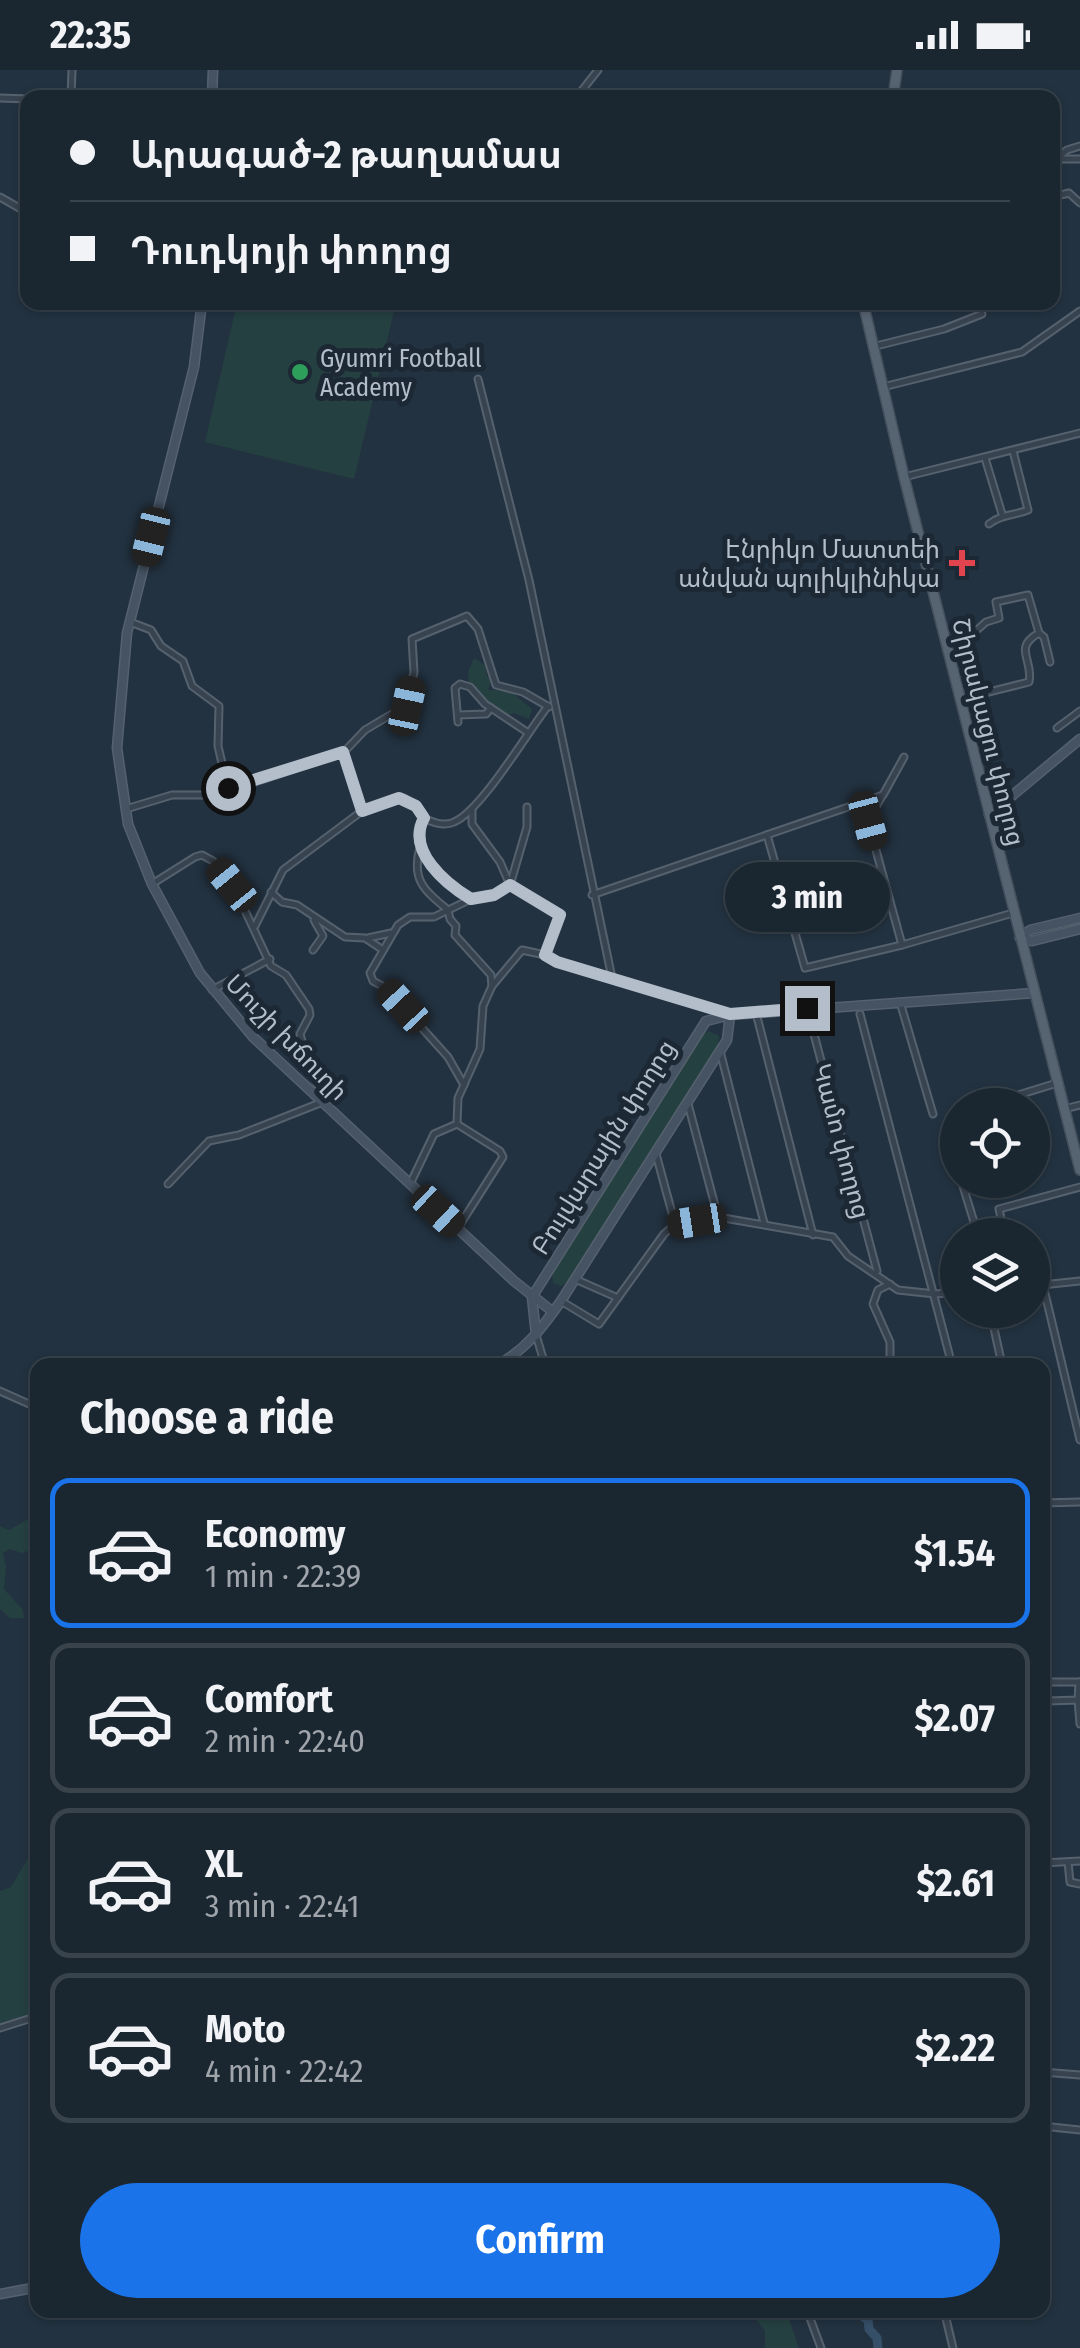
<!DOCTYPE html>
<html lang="en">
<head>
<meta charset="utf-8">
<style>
	:root { --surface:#1a2630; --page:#27323c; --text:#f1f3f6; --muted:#9fa5ab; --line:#38434c; --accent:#1a73e8 }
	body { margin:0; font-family:"Fira Sans Condensed","Noto Sans Armenian",sans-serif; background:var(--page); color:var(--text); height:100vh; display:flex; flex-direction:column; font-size:38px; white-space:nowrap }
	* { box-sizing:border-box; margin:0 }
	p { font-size:32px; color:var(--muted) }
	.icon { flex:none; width:55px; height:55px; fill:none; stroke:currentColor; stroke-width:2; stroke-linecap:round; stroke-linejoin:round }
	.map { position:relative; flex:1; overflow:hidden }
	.side { position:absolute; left:30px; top:1288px; width:1020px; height:960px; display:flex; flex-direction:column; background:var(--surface); border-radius:20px; box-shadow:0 2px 8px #0004,0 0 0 2px var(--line) }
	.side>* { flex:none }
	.guide { position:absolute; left:20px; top:20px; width:1040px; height:220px; border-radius:20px; box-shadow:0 2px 8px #0004,0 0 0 2px var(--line); display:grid; align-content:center; height:220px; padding:0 50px; background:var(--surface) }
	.buttons { position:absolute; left:940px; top:1018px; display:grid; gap:20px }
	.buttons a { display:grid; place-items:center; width:110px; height:110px; border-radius:50%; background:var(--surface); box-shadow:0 2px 8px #0004,0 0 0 2px var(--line); font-size:50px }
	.end { position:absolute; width:45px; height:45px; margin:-22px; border:12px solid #b4becb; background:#111; box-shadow:0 0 0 5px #111 }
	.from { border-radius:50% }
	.bubble { position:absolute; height:70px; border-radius:35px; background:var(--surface); box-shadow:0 2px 8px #0004,0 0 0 2px var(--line); font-size:32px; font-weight:700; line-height:70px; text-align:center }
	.car { position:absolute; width:30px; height:60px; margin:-30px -15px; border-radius:12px; box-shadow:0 0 8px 2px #0007; background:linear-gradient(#222 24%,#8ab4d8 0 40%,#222 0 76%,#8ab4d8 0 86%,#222 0) }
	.guide b { display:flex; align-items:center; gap:35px; height:95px; font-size:38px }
	.guide b+b { border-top:2px solid var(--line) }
	.guide i { width:25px; height:25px; background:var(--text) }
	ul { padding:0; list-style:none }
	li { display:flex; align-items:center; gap:30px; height:150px; margin:0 20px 15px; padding:0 30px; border:5px solid var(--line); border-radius:20px }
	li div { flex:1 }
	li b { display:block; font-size:38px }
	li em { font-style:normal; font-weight:700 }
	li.active { border-color:var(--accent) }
	li>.icon { width:90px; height:90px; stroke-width:1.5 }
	h2 { padding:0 50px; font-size:45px; line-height:120px }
	.primary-button { display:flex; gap:20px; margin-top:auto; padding:20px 50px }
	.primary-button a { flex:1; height:115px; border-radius:60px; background:var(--accent); color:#fff; font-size:40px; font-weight:700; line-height:115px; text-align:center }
	.status { display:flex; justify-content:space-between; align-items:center; height:70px; padding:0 50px; background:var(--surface); direction:ltr }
	.status svg { height:28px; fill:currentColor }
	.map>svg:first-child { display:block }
</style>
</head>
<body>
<div class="status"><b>22:35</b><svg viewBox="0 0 49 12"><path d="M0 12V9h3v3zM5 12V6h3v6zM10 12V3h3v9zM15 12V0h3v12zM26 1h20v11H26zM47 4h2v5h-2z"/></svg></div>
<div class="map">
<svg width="1080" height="2278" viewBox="0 0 1080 2278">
	<rect width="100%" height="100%" fill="#233240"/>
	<g fill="#254041">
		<polygon points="237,233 396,233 354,409 205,372"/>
		<polygon points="474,588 485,595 487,606 491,610 488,620 509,620 532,639 529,649 514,643 505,646 469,615 468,602"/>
		<polygon points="709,961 719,966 718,975 568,1212 561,1216 553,1213 552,1202 702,965"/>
		<polygon points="37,1444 37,1477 22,1483 9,1479 3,1483 6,1497 4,1519 23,1540 24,1548 10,1548 0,1539 0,1456 9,1460"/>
		<polygon points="37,1773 37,1942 0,1953 0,1821 11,1817"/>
		<polygon points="749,2240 786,2240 799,2278 765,2278 765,2261"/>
	</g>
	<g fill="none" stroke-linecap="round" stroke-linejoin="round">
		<polyline stroke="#364f68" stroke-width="9" points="844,2240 852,2240 868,2250 869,2259 877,2268 878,2278"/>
		<defs>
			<g id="street">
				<polyline points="0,28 28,29"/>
				<polyline points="71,28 72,0"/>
				<polyline points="576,28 598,0"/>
				<polyline points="1056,89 1067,80 1080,76"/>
				<polyline points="1058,89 1080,89"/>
				<polyline points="0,127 28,143"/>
				<polyline points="1052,127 1069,123 1080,133"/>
				<polyline points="876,276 944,259 982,244"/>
				<polyline points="478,309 529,510 612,908"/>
				<polyline points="883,317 1022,282 1080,241"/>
				<polyline points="985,388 1002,444"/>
				<polyline points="904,407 1080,363"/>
				<path d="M989,454C1002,444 1013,446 1028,440L1013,381"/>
				<polyline points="130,552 151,560 161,576 183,591 192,616 219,636 218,676 228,719"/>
				<polyline points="1039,563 1044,567 1050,592"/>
				<path d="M946,567L977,560L986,552L999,548L996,532L1028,525L1039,563C1012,578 1034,590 1029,612L961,629"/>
				<polyline points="458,645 486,644 491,638"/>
				<polyline points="458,652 455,618 460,614 470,617 485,634 527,662"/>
				<polyline points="1057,658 1080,641"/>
				<polyline points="343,683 365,660 407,635 414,602 412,569 467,546 478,559 496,615 523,622 549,637"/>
				<polyline points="882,726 868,751 902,875"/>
				<polyline points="126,739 172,725 215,725 343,683 362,741"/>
				<polyline points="472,740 472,754 500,792 510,815 527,757 527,737"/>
				<path d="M423,749C406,781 446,814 471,829L493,825L510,815L560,845L545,885"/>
				<polyline points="767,765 805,898 902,875 1013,843"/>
				<polyline points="152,814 195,787 202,785 213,791 233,815 271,896 286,905 309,939 310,945 300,964 311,1005 325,1025 320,1033 239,1065 209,1071 168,1114"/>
				<polyline points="271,822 282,832 297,835 345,867 365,868 383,880"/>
				<polyline points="592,825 883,725 904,687"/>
				<path d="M255,856L283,800L362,741L404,728L416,736L423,748C433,752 443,757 454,752C481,741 527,663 548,636"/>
				<polyline points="368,868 391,863"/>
				<polyline points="313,880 323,866 314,850"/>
				<polyline points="492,916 522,880 545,885 557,892 727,944"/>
				<polyline points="212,920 270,889"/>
				<polyline points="900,932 933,1044"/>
				<polyline points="807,938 877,1201"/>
				<polyline points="756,943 813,1165"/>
				<polyline points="860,944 952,1295"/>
				<polyline points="720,981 764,1153"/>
				<polyline points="464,1015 448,987 386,918 373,911 370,903 398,855 410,847 434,847 471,829"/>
				<polyline points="688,1034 718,1147"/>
				<polyline points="986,1035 1057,1013"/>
				<polyline points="1064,1039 1080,1035"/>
				<polyline points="952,1045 958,1043"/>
				<polyline points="457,1054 500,1081 503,1087 458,1158"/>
				<polyline points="656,1084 675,1154"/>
				<path d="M411,1112L434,1064L457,1054L458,1028L480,979L483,936L492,916L491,905L455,865L456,856L450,849L448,840C424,820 411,810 420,777"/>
				<polyline points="962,1113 978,1165"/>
				<polyline points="675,1154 718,1147 833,1167 848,1186 898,1220 935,1224 958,1222"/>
				<polyline points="1004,1163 999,1139 1080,1117"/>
				<polyline points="575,1209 618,1228"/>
				<polyline points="1043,1215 1080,1370"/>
				<polyline points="1032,1216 1080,1211"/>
				<polyline points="561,1231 599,1254 664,1164 675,1154"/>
				<polyline points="990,1240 1002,1295"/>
				<polyline points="536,1265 545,1295"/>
				<polyline points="890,1287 890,1272 873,1234 878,1220 890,1214"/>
				<polyline points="0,1321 38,1338"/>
				<polyline points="1042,1433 1080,1432"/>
				<polyline points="33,1573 38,1564"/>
				<polyline points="1042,1612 1080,1612"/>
				<polyline points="1078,1630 1080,1654"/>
				<polyline points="1048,1631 1078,1630 1079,1612"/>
				<polyline points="1068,1792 1070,1812 1080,1814"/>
				<polyline points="1042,1793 1080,1791"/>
				<polyline points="0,1958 38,1946"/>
				<polyline points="1042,2002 1080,2005"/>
				<polyline points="1042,2056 1080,2060"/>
				<polyline points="807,2240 821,2278"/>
				<polyline points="944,2240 953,2278"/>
			</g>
			<g id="secondary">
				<polyline points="212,28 213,0"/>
				<polyline points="202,232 194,297 127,563 117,678 128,754 152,814 200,903 253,967 514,1211 553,1242"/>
				<polyline points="989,745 1080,669"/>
				<polyline points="1020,868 1030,860 1080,848"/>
				<polyline points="1020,868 1032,871 1080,859"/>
				<polyline points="536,1265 532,1227 706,951 730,945 1034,923"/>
				<path d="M498,1295C525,1280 543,1257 561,1231L720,981L727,970L730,945"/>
				<polyline points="0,2224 38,2217"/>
			</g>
			<g id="primary">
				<polyline points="893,28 897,0"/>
				<polyline points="863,232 904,407 1080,1100"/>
			</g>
		</defs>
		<use href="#street" stroke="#56616e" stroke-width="9"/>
		<use href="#secondary" stroke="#56616e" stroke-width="11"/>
		<use href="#primary" stroke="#444f5c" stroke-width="12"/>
		<use href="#street" stroke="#384350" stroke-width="5"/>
		<use href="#secondary" stroke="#455363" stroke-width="8"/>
		<use href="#primary" stroke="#566370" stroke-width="9"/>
	</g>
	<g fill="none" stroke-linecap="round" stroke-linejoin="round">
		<path stroke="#b4becb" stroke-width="12" d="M228,718L343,682L362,741L399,728L416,736L424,748C406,781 446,814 471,829L494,825L510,815L560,845L545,885L557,892L730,944L807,938"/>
	</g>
	<circle fill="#2e9e5b" stroke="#1d2835" stroke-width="4" cx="300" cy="302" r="10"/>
	<path fill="#e0444e" stroke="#1d2835" stroke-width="4" d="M957 478h10v10h10v10h-10v10h-10v-10h-10v-10h10z"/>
	<g text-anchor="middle" stroke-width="10" stroke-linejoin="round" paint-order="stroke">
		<g font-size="25" fill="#b4becb" stroke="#1d2835" text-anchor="start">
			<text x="320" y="297">Gyumri Football<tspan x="320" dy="29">Academy</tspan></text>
			<text x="940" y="488" text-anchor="end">Էնրիկո Մատտեի<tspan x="940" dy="29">անվան պոլիկլինիկա</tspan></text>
		</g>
		<g font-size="25" fill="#b4becb" stroke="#1d2835">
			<text transform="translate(989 662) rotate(76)" y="9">Շիրակացու փողոց</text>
			<text transform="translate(287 967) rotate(46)" y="9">Մուշի խճուղի</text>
			<text transform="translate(842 1071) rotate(75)" y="9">Կամո փողոց</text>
			<text transform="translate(603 1077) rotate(-58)" y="9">Բուլվարային փողոց</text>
		</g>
	</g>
</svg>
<div class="buttons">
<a><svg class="icon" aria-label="locate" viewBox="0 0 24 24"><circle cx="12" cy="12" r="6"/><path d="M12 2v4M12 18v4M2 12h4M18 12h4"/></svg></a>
<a><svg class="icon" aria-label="layers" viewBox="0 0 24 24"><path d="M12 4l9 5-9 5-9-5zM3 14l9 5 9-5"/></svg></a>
</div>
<i class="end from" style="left:228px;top:718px"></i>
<i class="end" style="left:807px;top:938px"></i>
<div class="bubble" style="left:725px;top:792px;width:165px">3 min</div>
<i class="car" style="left:151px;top:467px;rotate:194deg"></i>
<i class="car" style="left:407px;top:636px;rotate:12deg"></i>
<i class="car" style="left:868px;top:751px;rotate:165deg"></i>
<i class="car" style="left:232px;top:815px;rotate:321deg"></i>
<i class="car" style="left:403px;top:936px;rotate:317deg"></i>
<i class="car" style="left:438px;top:1141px;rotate:133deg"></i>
<i class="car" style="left:697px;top:1151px;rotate:261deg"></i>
<div class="guide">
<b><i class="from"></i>Արագած-2 թաղամաս</b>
<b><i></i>Դուդկոյի փողոց</b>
</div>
<section class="side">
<h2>Choose a ride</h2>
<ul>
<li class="active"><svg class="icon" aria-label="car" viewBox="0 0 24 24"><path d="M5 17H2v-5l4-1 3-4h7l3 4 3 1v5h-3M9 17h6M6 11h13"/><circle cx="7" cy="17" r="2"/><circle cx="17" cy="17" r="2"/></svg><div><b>Economy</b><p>1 min · 22:39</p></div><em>$1.54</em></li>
<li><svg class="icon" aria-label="car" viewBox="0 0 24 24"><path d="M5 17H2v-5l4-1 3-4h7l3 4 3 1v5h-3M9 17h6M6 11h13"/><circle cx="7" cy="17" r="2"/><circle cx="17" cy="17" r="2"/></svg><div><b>Comfort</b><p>2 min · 22:40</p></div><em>$2.07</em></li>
<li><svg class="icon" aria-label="car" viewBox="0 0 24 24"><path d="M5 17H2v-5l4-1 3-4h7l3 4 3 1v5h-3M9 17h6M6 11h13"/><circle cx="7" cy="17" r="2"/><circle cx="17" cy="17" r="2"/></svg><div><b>XL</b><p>3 min · 22:41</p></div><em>$2.61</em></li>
<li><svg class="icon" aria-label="car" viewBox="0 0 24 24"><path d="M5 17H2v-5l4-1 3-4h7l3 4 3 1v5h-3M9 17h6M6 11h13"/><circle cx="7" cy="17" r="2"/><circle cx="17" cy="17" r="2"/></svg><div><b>Moto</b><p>4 min · 22:42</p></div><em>$2.22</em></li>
</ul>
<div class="primary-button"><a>Confirm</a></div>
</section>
</div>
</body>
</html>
